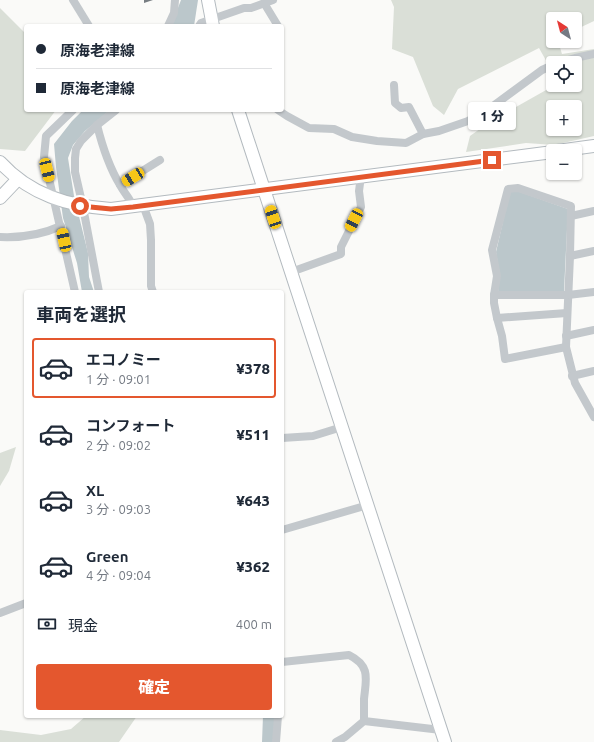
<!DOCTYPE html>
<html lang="ja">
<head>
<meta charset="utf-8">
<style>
	:root { --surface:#fff; --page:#f6f6f7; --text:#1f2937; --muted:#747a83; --line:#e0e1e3; --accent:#e4572e }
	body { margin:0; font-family:Ubuntu,"Noto Sans JP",sans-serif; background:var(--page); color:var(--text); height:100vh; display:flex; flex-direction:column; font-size:15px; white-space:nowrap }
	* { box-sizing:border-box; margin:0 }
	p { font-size:13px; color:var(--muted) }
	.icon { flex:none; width:22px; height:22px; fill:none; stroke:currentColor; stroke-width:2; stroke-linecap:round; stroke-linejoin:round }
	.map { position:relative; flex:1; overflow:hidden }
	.panel { position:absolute; left:24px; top:290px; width:260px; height:428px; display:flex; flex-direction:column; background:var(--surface); border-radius:4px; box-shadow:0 1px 3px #0004 }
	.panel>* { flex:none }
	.top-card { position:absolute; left:24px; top:24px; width:260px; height:88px; border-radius:4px; box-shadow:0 1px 3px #0004; display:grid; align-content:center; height:88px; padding:0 12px; background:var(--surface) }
	.needle { width:26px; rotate:324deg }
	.controls { position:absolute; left:546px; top:12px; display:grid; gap:8px }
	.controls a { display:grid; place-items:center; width:36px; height:36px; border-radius:4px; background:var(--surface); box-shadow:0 1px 3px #0004; font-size:20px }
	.end { position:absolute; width:18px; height:18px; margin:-9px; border:5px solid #e4572e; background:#fff; box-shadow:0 0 0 2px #fff }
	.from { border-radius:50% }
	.bubble { position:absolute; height:28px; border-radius:4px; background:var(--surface); box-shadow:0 1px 3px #0004; font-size:13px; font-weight:800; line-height:28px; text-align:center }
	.car { position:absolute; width:12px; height:24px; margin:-12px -6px; border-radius:5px; box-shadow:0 0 3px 1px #0007; background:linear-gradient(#f5c518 24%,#345 0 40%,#f5c518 0 76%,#345 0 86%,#f5c518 0) }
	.top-card b { display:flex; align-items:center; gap:14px; height:38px; font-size:15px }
	.top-card b+b { border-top:1px solid var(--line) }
	.top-card i { width:10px; height:10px; background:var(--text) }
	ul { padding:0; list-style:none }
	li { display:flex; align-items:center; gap:12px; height:60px; margin:0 8px 6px; padding:0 4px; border:2px solid transparent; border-radius:4px }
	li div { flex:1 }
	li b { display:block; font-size:15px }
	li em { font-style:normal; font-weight:800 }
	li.active { border-color:var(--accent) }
	li>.icon { width:36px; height:36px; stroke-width:1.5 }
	h2 { padding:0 12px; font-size:18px; line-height:48px }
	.pay { display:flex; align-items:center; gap:10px; height:44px; padding:0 12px; font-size:15px }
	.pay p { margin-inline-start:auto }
	.button { display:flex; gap:8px; margin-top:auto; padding:8px 12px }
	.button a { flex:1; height:46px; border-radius:4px; background:var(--accent); color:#fff; font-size:16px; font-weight:800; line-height:46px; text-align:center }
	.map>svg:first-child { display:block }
</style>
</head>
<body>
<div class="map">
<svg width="594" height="742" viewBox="0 0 594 742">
	<rect width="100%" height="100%" fill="#fafaf8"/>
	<g fill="#dadfd7" fill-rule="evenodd">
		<path d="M391,0H594V21L575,30V19H553V41H558L562,54L594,49V136L554,145L526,143L466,152L470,136L491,121L555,85H575V63H553V73L539,48L458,89L444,115L433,106L413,57L392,49L394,7ZM553,107H575V129H553Z"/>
		<polygon points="0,8 26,34 26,110 56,110 25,151 0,149"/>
		<polygon points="16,447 9,471 0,486 0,453"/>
		<polygon points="86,716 137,716 119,742 0,742 0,730 41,735 71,729"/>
	</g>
	<g fill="#bbc7cb">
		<polygon points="181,0 198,0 194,26 171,26"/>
		<polygon points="83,110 110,110 85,131 73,145 68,158 74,196 88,253 89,277 94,292 82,292 77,263 63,218 56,167 54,144 72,121"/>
		<polygon points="510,191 517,191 568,209 564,291 498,292 500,276 496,252"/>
	</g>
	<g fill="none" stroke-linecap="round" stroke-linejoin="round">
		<polyline stroke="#bbc7cb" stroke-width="12" points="268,742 269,716"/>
		<defs>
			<g id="secondary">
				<polyline points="208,0 213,26"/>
				<polyline points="238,110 445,742"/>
				<polyline points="557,151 594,146"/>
				<path d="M0,162C30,195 68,206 111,209L553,152"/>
				<polyline points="0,198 18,179"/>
			</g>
		</defs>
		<use href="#secondary" stroke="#b3babf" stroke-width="14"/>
		<g stroke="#c3c8cc" stroke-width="8">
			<polyline points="73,0 89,26"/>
			<polyline points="264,3 278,26"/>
			<polyline points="168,26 174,13 175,0"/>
			<polyline points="199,26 201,23 244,8 251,8 273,0"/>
			<polyline points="557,63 575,58 594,54"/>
			<polyline points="394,85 395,103 401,108 409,107 423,134"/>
			<polyline points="73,110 46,136 44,157 75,292"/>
			<polyline points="278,110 287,116 309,128 334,129 352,137 377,141 406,143 423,134 439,131 468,121 489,109 542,70 553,65"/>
			<path d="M97,125C102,145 109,167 120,185C124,193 130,198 133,207"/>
			<polyline points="120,185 160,160"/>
			<polyline points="143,205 150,224 151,240 151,286 153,292"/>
			<polyline points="571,216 594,211"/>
			<path d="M0,237C22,238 41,235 61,226"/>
			<polyline points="570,256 594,251"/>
			<polyline points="291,272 341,254 341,247 361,207 359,191 361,176"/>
			<polyline points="99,292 83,207 75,172 75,158 76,149 81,141 97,125 116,110"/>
			<polyline points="494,295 497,276 492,250 508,189 518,188 571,206 570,256 566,347 575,383 594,417"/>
			<polyline points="567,313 497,318 494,303 494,295 568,295 594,292"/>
			<polyline points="497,318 502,336 505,359 566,347"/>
			<polyline points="566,336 594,330"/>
			<polyline points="572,376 594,371"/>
			<polyline points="282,438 313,436 342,427"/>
			<polyline points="282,530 368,505"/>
			<polyline points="0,613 26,603"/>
			<path d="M282,662L349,655C371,666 366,679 364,699C364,706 364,714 364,721"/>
			<polyline points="276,742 278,716"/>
			<polyline points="336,742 345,737 364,721 441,730"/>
		</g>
		<use href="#secondary" stroke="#fff" stroke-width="12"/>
	</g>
	<polygon fill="#777d82" points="144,0 153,0 144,3"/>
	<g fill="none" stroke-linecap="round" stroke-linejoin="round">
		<polyline stroke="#e4572e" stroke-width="5" points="80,206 111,209 133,207 492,160"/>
	</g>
</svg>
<div class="controls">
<a><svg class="needle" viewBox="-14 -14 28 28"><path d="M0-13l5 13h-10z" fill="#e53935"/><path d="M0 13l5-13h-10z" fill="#747a83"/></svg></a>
<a><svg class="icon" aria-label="locate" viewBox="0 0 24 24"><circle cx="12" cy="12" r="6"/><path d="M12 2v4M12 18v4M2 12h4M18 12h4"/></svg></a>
<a>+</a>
<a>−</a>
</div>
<i class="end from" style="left:80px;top:206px"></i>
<i class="end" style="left:492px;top:160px"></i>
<div class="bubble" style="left:468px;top:102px;width:48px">1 分</div>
<i class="car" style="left:47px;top:170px;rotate:166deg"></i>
<i class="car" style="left:133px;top:177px;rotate:239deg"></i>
<i class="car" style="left:273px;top:217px;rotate:342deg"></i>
<i class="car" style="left:354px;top:220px;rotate:207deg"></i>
<i class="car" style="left:64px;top:240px;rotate:348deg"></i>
<div class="top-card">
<b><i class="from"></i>原海老津線</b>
<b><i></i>原海老津線</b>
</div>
<section class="panel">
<h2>車両を選択</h2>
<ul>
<li class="active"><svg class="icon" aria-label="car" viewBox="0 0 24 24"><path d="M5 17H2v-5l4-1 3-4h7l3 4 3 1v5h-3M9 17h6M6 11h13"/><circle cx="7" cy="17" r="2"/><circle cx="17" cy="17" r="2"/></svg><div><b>エコノミー</b><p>1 分 · 09:01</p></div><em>¥378</em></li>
<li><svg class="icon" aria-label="car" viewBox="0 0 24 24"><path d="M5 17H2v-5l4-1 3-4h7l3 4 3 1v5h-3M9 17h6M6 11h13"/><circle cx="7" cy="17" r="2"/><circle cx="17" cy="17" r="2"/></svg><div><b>コンフォート</b><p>2 分 · 09:02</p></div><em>¥511</em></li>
<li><svg class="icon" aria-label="car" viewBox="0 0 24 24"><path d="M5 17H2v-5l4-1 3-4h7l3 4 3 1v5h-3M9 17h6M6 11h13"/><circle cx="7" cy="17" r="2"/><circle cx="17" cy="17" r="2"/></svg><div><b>XL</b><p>3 分 · 09:03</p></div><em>¥643</em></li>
<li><svg class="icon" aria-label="car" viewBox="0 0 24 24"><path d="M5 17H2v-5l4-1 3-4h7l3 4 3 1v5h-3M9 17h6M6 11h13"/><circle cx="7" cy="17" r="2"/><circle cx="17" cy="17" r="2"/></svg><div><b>Green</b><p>4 分 · 09:04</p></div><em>¥362</em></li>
</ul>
<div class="pay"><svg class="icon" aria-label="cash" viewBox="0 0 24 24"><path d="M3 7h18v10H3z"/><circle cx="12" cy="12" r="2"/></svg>現金<p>400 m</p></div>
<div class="button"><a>確定</a></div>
</section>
</div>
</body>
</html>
